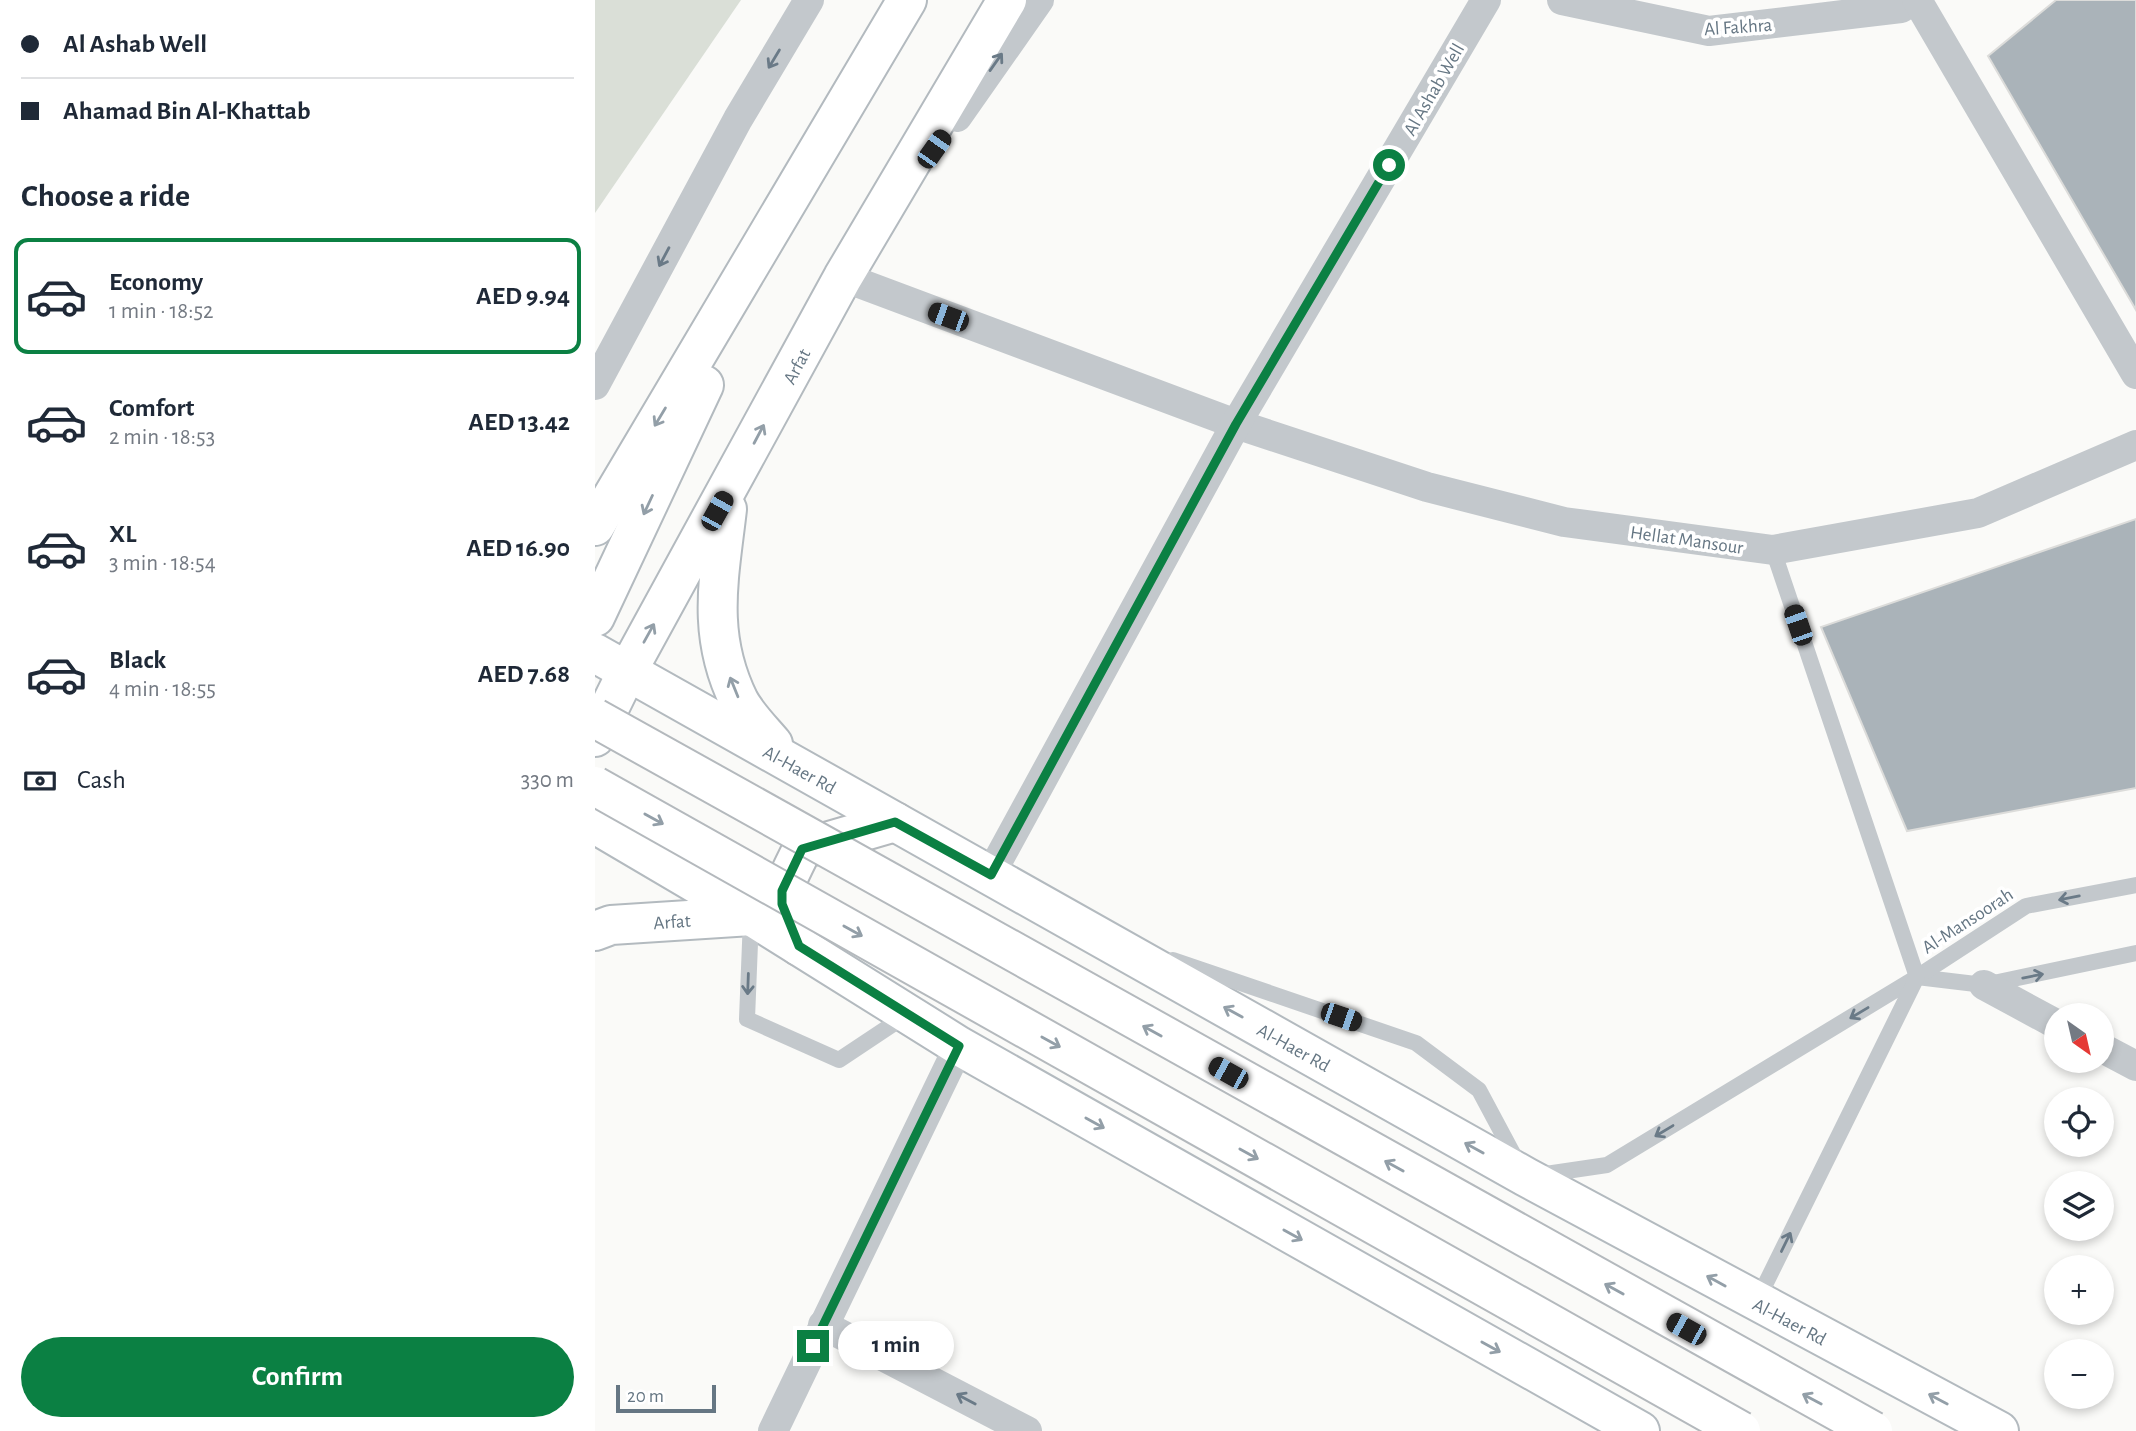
<!DOCTYPE html>
<html lang="en">
<head>
<meta charset="utf-8">
<style>
	:root { --surface:#fff; --page:#f6f6f7; --text:#1f2937; --muted:#747a83; --line:#e0e1e3; --accent:#0b8043 }
	body { margin:0; font-family:"Alegreya Sans",sans-serif; background:var(--page); color:var(--text); height:100vh; display:flex; flex-direction:column; font-size:26px; white-space:nowrap }
	* { box-sizing:border-box; margin:0 }
	p { font-size:23px; color:var(--muted) }
	.icon { flex:none; width:38px; height:38px; fill:none; stroke:currentColor; stroke-width:2; stroke-linecap:round; stroke-linejoin:round }
	.map { position:relative; flex:1; overflow:hidden }
	.side { display:flex; flex-direction:column; background:var(--surface); width:595px }
	.side>* { flex:none }
	.banner { display:grid; align-content:center; height:154px; padding:0 21px; background:var(--surface) }
	.needle { width:46px; rotate:146deg }
	.controls { position:absolute; left:1449px; top:1003px; display:grid; gap:14px }
	.controls a { display:grid; place-items:center; width:70px; height:70px; border-radius:50%; background:var(--surface); box-shadow:0 4px 10px #0003; font-size:35px }
	.scale { position:absolute; left:21px; bottom:18px; width:100px; box-sizing:border-box; padding-left:7px; border:4px solid #657683; border-top:0; font-size:19px; line-height:24px; white-space:nowrap; color:#657683; -webkit-text-stroke:5px #fff; paint-order:stroke }
	.end { position:absolute; width:32px; height:32px; margin:-16px; border:9px solid #0b8043; background:#fff; box-shadow:0 0 0 4px #fff }
	.from { border-radius:50% }
	.bubble { position:absolute; height:49px; border-radius:24px; background:var(--surface); box-shadow:0 4px 10px #0003; font-size:23px; font-weight:600; line-height:49px; text-align:center }
	.car { position:absolute; width:21px; height:42px; margin:-21px -10px; border-radius:9px; box-shadow:0 0 5px 2px #0007; background:linear-gradient(#222 24%,#8ab4d8 0 40%,#222 0 76%,#8ab4d8 0 86%,#222 0) }
	.banner b { display:flex; align-items:center; gap:24px; height:66px; font-size:26px }
	.banner b+b { border-top:2px solid var(--line) }
	.banner i { width:18px; height:18px; background:var(--text) }
	ul { padding:0; list-style:none }
	li { display:flex; align-items:center; gap:21px; height:116px; margin:0 14px 10px; padding:0 7px; border:4px solid transparent; border-radius:14px }
	li div { flex:1 }
	li b { display:block; font-size:26px }
	li em { font-style:normal; font-weight:600 }
	li.current { border-color:var(--accent) }
	li>.icon { width:63px; height:63px; stroke-width:1.5 }
	h2 { padding:0 21px; font-size:32px; line-height:84px }
	.pay { display:flex; align-items:center; gap:18px; height:77px; padding:0 21px; font-size:26px }
	.pay p { margin-inline-start:auto }
	.primary-button { display:flex; gap:14px; margin-top:auto; padding:14px 21px }
	.primary-button a { flex:1; height:80px; border-radius:42px; background:var(--accent); color:#fff; font-size:28px; font-weight:600; line-height:80px; text-align:center }
	main { display:flex; flex:1; min-height:0 }
	.map>svg:first-child { display:block }
</style>
</head>
<body>
<main>
<section class="side">
<div class="banner">
<b><i class="from"></i>Al Ashab Well</b>
<b><i></i>Ahamad Bin Al-Khattab</b>
</div>
<h2>Choose a ride</h2>
<ul>
<li class="current"><svg class="icon" aria-label="car" viewBox="0 0 24 24"><path d="M5 17H2v-5l4-1 3-4h7l3 4 3 1v5h-3M9 17h6M6 11h13"/><circle cx="7" cy="17" r="2"/><circle cx="17" cy="17" r="2"/></svg><div><b>Economy</b><p>1 min · 18:52</p></div><em>AED 9.94</em></li>
<li><svg class="icon" aria-label="car" viewBox="0 0 24 24"><path d="M5 17H2v-5l4-1 3-4h7l3 4 3 1v5h-3M9 17h6M6 11h13"/><circle cx="7" cy="17" r="2"/><circle cx="17" cy="17" r="2"/></svg><div><b>Comfort</b><p>2 min · 18:53</p></div><em>AED 13.42</em></li>
<li><svg class="icon" aria-label="car" viewBox="0 0 24 24"><path d="M5 17H2v-5l4-1 3-4h7l3 4 3 1v5h-3M9 17h6M6 11h13"/><circle cx="7" cy="17" r="2"/><circle cx="17" cy="17" r="2"/></svg><div><b>XL</b><p>3 min · 18:54</p></div><em>AED 16.90</em></li>
<li><svg class="icon" aria-label="car" viewBox="0 0 24 24"><path d="M5 17H2v-5l4-1 3-4h7l3 4 3 1v5h-3M9 17h6M6 11h13"/><circle cx="7" cy="17" r="2"/><circle cx="17" cy="17" r="2"/></svg><div><b>Black</b><p>4 min · 18:55</p></div><em>AED 7.68</em></li>
</ul>
<div class="pay"><svg class="icon" aria-label="cash" viewBox="0 0 24 24"><path d="M3 7h18v10H3z"/><circle cx="12" cy="12" r="2"/></svg>Cash<p>330 m</p></div>
<div class="primary-button"><a>Confirm</a></div>
</section>
<div class="map">
<svg width="1541" height="1431" viewBox="0 0 1541 1431">
	<rect width="100%" height="100%" fill="#fafaf8"/>
	<polygon fill="#dadfd7" points="0,0 146,0 0,213"/>
	<g fill="#aab3b9" stroke="#dcdcda" stroke-width="2">
		<polygon points="1461,0 1541,0 1541,310 1393,56"/>
		<polygon points="1541,519 1541,788 1312,831 1226,627"/>
	</g>
	<g fill="none" stroke-linecap="round" stroke-linejoin="round">
		<defs>
			<g id="secondary">
				<path d="M132,509C124,579 111,634 144,701C152,716 167,731 178,744"/>
				<polyline points="0,526 312,0"/>
				<polyline points="0,617 109,385"/>
				<polyline points="0,653 931,1177 1404,1431"/>
				<polyline points="0,737 33,670 248,277 412,0"/>
				<polyline points="0,824 156,916 364,1046 1045,1431"/>
				<polyline points="0,931 16,925 156,916"/>
			</g>
			<path id="highway" d="M204,946C182,894 182,900 207,849L300,822"/>
		</defs>
		<use href="#secondary" stroke="#b3babf" stroke-width="42"/>
		<use href="#highway" stroke="#b4b9bd" stroke-width="42"/>
		<g stroke="#c3c8cc" stroke-width="16">
			<polyline points="156,918 152,1019 244,1060 313,1014"/>
			<polyline points="578,960 821,1043 884,1090 923,1163"/>
			<polyline points="1322,977 1389,985 1541,953"/>
			<polyline points="944,1175 1012,1165 1322,977 1431,906 1541,885"/>
			<polyline points="1162,1301 1322,977 1178,550"/>
		</g>
		<g stroke="#c3c8cc" stroke-width="30">
			<polyline points="967,0 1114,31 1306,8 1317,0"/>
			<polyline points="1322,0 1541,374"/>
			<polyline points="362,117 444,0"/>
			<polyline points="260,261 248,277 641,424 832,487 969,522 1178,550 1383,513 1541,445"/>
			<polyline points="0,385 143,119 214,0"/>
			<polyline points="395,875 641,424 891,0"/>
			<polyline points="1389,985 1461,1024"/>
			<polyline points="1507,1048 1541,1066"/>
			<polyline points="228,1325 432,1431"/>
			<polyline points="178,1431 364,1046"/>
		</g>
		<use href="#secondary" stroke="#fff" stroke-width="38"/>
		<use href="#highway" stroke="#fff" stroke-width="38"/>
		<defs>
			<g id="highway-bridge">
				<polyline points="0,718 1278,1431"/>
				<polyline points="0,786 1146,1431"/>
			</g>
		</defs>
		<use href="#highway-bridge" stroke="#b4b9bd" stroke-width="42" stroke-linecap="butt"/>
		<use href="#highway-bridge" stroke="#fff" stroke-width="38"/>
	</g>
	<defs><path id="oneway-shaft" d="M-6 0H5M1.5-3L5.5 0L1.5 3" fill="none" stroke-width="1.6" stroke-linecap="round" stroke-linejoin="round" transform="scale(1.75)"/></defs>
	<g stroke="#6a7a87">
		<use href="#oneway-shaft" transform="translate(179 59) rotate(121)"/>
		<use href="#oneway-shaft" transform="translate(401 62) rotate(-55)"/>
		<use href="#oneway-shaft" transform="translate(69 257) rotate(118)"/>
		<use href="#oneway-shaft" transform="translate(1474 898) rotate(169)"/>
		<use href="#oneway-shaft" transform="translate(1438 976) rotate(-11)"/>
		<use href="#oneway-shaft" transform="translate(153 984) rotate(92)"/>
		<use href="#oneway-shaft" transform="translate(1264 1013) rotate(149)"/>
		<use href="#oneway-shaft" transform="translate(1069 1131) rotate(149)"/>
		<use href="#oneway-shaft" transform="translate(1191 1242) rotate(-64)"/>
		<use href="#oneway-shaft" transform="translate(371 1399) rotate(-152)"/>
	</g>
	<g stroke="#939fa8">
		<use href="#oneway-shaft" transform="translate(65 417) rotate(121)"/>
		<use href="#oneway-shaft" transform="translate(164 434) rotate(-62)"/>
		<use href="#oneway-shaft" transform="translate(53 505) rotate(115)"/>
		<use href="#oneway-shaft" transform="translate(54 633) rotate(-61)"/>
		<use href="#oneway-shaft" transform="translate(139 687) rotate(-112)"/>
		<use href="#oneway-shaft" transform="translate(59 819) rotate(29)"/>
		<use href="#oneway-shaft" transform="translate(258 931) rotate(29)"/>
		<use href="#oneway-shaft" transform="translate(638 1012) rotate(-151)"/>
		<use href="#oneway-shaft" transform="translate(557 1031) rotate(-151)"/>
		<use href="#oneway-shaft" transform="translate(456 1042) rotate(29)"/>
		<use href="#oneway-shaft" transform="translate(500 1123) rotate(29)"/>
		<use href="#oneway-shaft" transform="translate(879 1148) rotate(-151)"/>
		<use href="#oneway-shaft" transform="translate(654 1154) rotate(29)"/>
		<use href="#oneway-shaft" transform="translate(799 1166) rotate(-151)"/>
		<use href="#oneway-shaft" transform="translate(698 1235) rotate(29)"/>
		<use href="#oneway-shaft" transform="translate(1121 1281) rotate(-151)"/>
		<use href="#oneway-shaft" transform="translate(1019 1289) rotate(-151)"/>
		<use href="#oneway-shaft" transform="translate(896 1347) rotate(29)"/>
		<use href="#oneway-shaft" transform="translate(1217 1399) rotate(-152)"/>
		<use href="#oneway-shaft" transform="translate(1343 1399) rotate(-152)"/>
	</g>
	<g fill="none" stroke-linecap="round" stroke-linejoin="round">
		<polyline stroke="#0b8043" stroke-width="9" points="218,1346 364,1046 204,946 187,904 187,891 207,849 300,822 396,875 641,424 794,165"/>
	</g>
	<g text-anchor="middle" stroke-width="7" stroke-linejoin="round" paint-order="stroke">
		<g font-size="19" fill="#657683" stroke="#fff">
			<text transform="translate(1143 26) rotate(-4)" y="7">Al Fakhra</text>
			<text transform="translate(838 89) rotate(-60)" y="7">Al Ashab Well</text>
			<text transform="translate(201 366) rotate(-62)" y="7">Arfat</text>
			<text transform="translate(1092 539) rotate(8)" y="7">Hellat Mansour</text>
			<text transform="translate(205 769) rotate(29)" y="7">Al-Haer Rd</text>
			<text transform="translate(1372 920) rotate(-33)" y="7">Al-Mansoorah</text>
			<text transform="translate(77 921) rotate(-4)" y="7">Arfat</text>
			<text transform="translate(699 1047) rotate(29)" y="7">Al-Haer Rd</text>
			<text transform="translate(1195 1321) rotate(28)" y="7">Al-Haer Rd</text>
		</g>
	</g>
</svg>
<div class="controls">
<a><svg class="needle" viewBox="-14 -14 28 28"><path d="M0-13l5 13h-10z" fill="#e53935"/><path d="M0 13l5-13h-10z" fill="#747a83"/></svg></a>
<a><svg class="icon" aria-label="locate" viewBox="0 0 24 24"><circle cx="12" cy="12" r="6"/><path d="M12 2v4M12 18v4M2 12h4M18 12h4"/></svg></a>
<a><svg class="icon" aria-label="layers" viewBox="0 0 24 24"><path d="M12 4l9 5-9 5-9-5zM3 14l9 5 9-5"/></svg></a>
<a>+</a>
<a>−</a>
</div>
<div class="scale">20 m</div>
<i class="end from" style="left:794px;top:165px"></i>
<i class="end" style="left:218px;top:1346px"></i>
<div class="bubble" style="left:243px;top:1321px;width:116px">1 min</div>
<i class="car" style="left:339px;top:149px;rotate:35deg"></i>
<i class="car" style="left:353px;top:317px;rotate:290deg"></i>
<i class="car" style="left:122px;top:511px;rotate:29deg"></i>
<i class="car" style="left:1203px;top:625px;rotate:341deg"></i>
<i class="car" style="left:746px;top:1017px;rotate:109deg"></i>
<i class="car" style="left:633px;top:1073px;rotate:299deg"></i>
<i class="car" style="left:1091px;top:1329px;rotate:299deg"></i>
</div>
</main>
</body>
</html>
